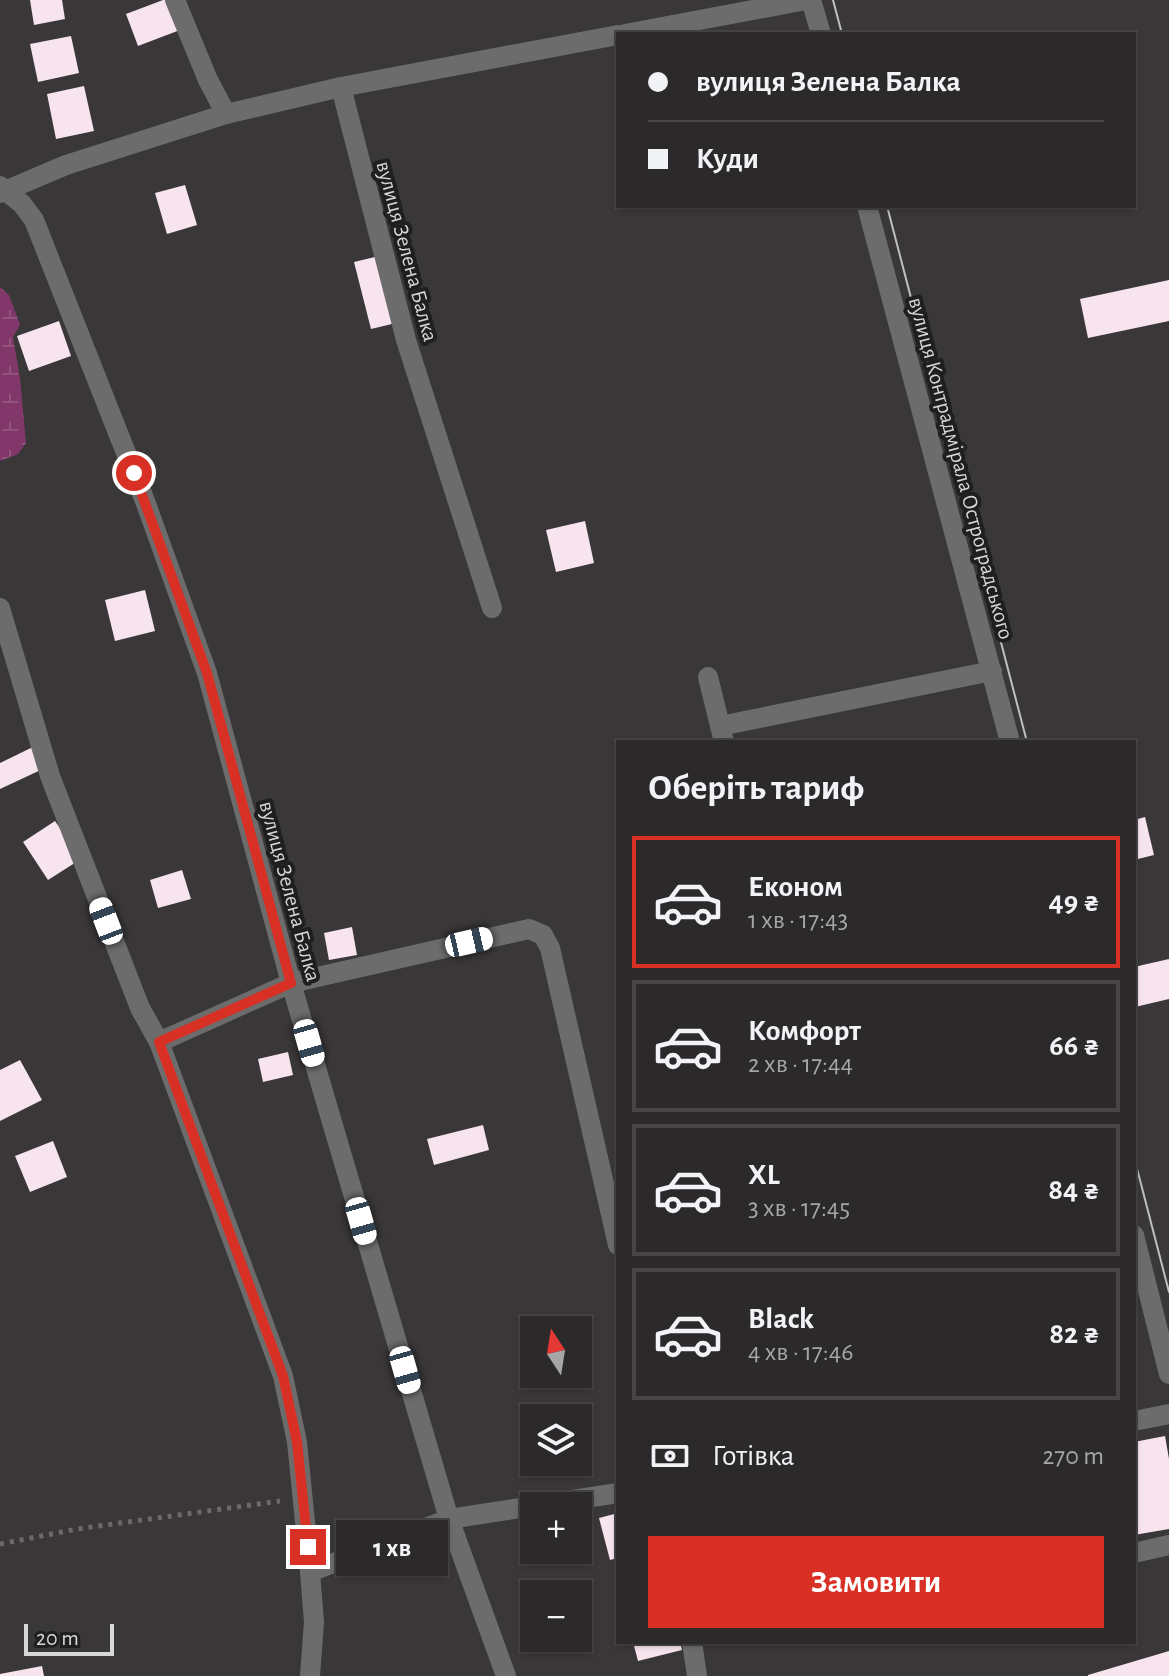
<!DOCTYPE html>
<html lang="uk">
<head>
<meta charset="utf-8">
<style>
	:root { --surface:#2c292b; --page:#383537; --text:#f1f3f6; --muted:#a6a6a9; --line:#484547; --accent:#d93025 }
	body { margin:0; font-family:"Alegreya Sans",sans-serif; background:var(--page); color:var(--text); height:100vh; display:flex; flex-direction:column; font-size:30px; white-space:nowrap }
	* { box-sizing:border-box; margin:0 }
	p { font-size:26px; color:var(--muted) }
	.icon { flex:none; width:44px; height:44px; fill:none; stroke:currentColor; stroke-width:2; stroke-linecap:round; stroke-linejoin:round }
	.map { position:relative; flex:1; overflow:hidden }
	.drawer { position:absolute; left:616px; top:740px; width:520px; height:904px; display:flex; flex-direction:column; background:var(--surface); border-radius:0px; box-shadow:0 2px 6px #0004,0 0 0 2px var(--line) }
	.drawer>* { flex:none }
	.guide { position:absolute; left:616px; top:32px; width:520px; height:176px; border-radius:0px; box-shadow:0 2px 6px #0004,0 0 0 2px var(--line); display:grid; align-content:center; height:176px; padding:0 32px; background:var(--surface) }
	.needle { width:52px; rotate:348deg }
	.fabs { position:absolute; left:520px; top:1316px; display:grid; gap:16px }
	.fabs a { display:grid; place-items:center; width:72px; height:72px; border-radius:0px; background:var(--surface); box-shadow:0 2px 6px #0004,0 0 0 2px var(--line); font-size:40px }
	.scale { position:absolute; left:24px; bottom:20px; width:90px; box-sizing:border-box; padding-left:8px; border:4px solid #d8d7d8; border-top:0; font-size:22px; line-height:28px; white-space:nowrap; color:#d8d7d8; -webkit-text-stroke:6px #201f1f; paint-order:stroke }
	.end { position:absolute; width:36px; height:36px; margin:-18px; border:10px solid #d93025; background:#fff; box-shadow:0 0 0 4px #fff }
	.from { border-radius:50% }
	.bubble { position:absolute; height:56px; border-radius:0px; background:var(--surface); box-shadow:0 2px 6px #0004,0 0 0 2px var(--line); font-size:26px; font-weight:700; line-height:56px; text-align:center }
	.car { position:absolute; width:24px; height:48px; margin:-24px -12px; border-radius:10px; box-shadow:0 0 6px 2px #0007; background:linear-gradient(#fff 24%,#345 0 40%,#fff 0 76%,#345 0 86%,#fff 0) }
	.guide b { display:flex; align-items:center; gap:28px; height:76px; font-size:30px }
	.guide b+b { border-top:2px solid var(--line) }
	.guide i { width:20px; height:20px; background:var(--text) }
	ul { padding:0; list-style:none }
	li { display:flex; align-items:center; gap:24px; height:132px; margin:0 16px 12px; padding:0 16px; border:4px solid var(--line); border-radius:0px }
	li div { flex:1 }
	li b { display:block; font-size:30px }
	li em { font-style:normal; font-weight:700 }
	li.on { border-color:var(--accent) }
	li>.icon { width:72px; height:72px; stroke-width:1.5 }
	h2 { padding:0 32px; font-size:36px; line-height:96px }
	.pay { display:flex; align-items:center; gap:20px; height:88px; padding:0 32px; font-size:30px }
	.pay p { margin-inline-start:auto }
	.action { display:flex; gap:16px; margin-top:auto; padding:16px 32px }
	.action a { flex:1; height:92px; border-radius:0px; background:var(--accent); color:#fff; font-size:32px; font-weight:700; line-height:92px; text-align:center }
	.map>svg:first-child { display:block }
</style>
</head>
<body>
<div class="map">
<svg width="1169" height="1676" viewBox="0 0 1169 1676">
	<defs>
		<pattern id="wetland-marsh" width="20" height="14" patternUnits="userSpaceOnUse" patternTransform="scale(2)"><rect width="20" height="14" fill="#81376a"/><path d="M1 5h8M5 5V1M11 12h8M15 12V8" fill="none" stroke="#92537f"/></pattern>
	</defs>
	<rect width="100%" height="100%" fill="#3a3739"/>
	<polygon fill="url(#wetland-marsh)" points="0,287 9,295 20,325 13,337 20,378 26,443 18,454 0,461"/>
	<g fill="#f7e4ef">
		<polygon points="30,0 62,0 65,19 34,25"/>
		<polygon points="163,0 169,0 180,30 138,46 126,14"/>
		<polygon points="71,36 79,73 38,82 30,44"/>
		<polygon points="84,86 94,131 56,139 47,94"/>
		<polygon points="185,185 197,225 167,234 155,193"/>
		<polygon points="379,256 396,323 371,329 354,262"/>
		<polygon points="1169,280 1169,321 1088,338 1080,299"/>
		<polygon points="59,321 71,356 29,371 17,336"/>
		<polygon points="585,521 594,563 556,572 546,530"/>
		<polygon points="145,590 155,631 115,641 105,600"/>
		<polygon points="35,746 45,768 0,789 0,763"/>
		<polygon points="1145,817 1154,855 1134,860 1134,820"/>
		<polygon points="55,821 81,859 48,880 23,842"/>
		<polygon points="182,870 191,899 158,908 150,880"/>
		<polygon points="352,927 357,955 329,960 324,933"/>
		<polygon points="1169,959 1169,999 1135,1007 1134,967"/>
		<polygon points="288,1052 293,1075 263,1082 258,1059"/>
		<polygon points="20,1060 42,1100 0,1121 0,1070"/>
		<polygon points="483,1125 489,1150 434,1165 427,1139"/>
		<polygon points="53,1141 67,1177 30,1192 15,1156"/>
		<polygon points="1165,1436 1169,1459 1169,1529 1134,1535 1134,1442"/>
		<polygon points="618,1513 618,1558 610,1560 599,1518"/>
		<polygon points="633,1642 680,1642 682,1650 638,1661"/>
		<polygon points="1169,1651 1169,1676 1088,1676 1088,1675"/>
		<polygon points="42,1666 44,1676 0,1676 0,1674"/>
	</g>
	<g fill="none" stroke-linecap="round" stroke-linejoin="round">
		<polyline stroke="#6c696b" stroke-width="5" stroke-dasharray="4 6" stroke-linecap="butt" points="0,1544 77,1529 280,1501"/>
		<g stroke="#6d6c6d" stroke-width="20">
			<polyline points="175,0 208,80 226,114"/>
			<polyline points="811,0 821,34"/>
			<polyline points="625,34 806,0"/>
			<polyline points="341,87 406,340 492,608"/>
			<polyline points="0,186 22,204 34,220 145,501 207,673 291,983 449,1519 506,1676"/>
			<polyline points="0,193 66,165 226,114 341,87 618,35"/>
			<polyline points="867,206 1010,742"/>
			<polyline points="0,608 50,776 140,1008 159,1042 283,1376 297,1442 310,1572 314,1622 310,1676"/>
			<polyline points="708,677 724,742"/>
			<polyline points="720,726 992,671"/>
			<polyline points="159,1042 291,983 529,929 543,935 550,948 618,1245"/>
			<polyline points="1134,1235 1169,1374"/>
			<polyline points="1134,1421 1169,1414"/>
			<polyline points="1134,1553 1169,1545"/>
			<polyline points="310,1572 449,1519 618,1493"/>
			<polyline points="692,1642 697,1676"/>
		</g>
		<g stroke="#c0bfc0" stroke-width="2">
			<polyline points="833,0 842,34"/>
			<polyline points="887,206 1027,742"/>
			<polyline points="1134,1157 1169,1292"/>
		</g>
	</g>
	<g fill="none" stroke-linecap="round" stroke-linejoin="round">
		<polyline stroke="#d93025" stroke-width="10" points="134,473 207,673 291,983 159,1042 283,1376 297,1442 308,1547"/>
	</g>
	<g text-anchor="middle" stroke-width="8" stroke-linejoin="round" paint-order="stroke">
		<g font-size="22" fill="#d8d7d8" stroke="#201f1f">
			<text transform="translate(408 251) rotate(75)" y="8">вулиця Зелена Балка</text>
			<text transform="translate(962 468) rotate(75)" y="8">вулиця Контрадмірала Остроградського</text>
			<text transform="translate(291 891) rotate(75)" y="8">вулиця Зелена Балка</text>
		</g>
	</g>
</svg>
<div class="fabs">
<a><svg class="needle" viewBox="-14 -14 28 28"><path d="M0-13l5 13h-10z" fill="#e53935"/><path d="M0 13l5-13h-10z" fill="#a6a6a9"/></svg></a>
<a><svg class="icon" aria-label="layers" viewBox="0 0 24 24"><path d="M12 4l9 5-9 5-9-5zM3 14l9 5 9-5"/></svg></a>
<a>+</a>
<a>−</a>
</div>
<div class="scale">20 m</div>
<i class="end from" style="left:134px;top:473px"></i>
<i class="end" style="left:308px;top:1547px"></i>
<div class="bubble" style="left:336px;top:1520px;width:112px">1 хв</div>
<i class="car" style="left:106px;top:921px;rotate:339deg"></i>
<i class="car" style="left:469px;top:942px;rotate:77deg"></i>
<i class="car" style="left:309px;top:1043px;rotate:164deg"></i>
<i class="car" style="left:361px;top:1221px;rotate:164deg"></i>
<i class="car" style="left:405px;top:1370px;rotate:164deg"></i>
<div class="guide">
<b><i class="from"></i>вулиця Зелена Балка</b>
<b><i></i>Куди</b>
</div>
<section class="drawer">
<h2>Оберіть тариф</h2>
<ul>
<li class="on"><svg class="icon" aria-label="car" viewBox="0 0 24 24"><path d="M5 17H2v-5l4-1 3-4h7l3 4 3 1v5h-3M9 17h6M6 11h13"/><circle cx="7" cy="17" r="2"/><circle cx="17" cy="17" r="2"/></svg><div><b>Економ</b><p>1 хв · 17:43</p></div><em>49 ₴</em></li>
<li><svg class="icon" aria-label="car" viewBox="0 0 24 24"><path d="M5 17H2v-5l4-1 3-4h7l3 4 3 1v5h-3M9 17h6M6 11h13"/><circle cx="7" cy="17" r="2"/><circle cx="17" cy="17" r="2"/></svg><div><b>Комфорт</b><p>2 хв · 17:44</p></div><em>66 ₴</em></li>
<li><svg class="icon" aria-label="car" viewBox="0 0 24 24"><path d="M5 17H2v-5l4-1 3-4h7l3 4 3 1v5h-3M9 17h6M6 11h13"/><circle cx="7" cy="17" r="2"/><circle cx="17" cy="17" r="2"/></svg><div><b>XL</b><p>3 хв · 17:45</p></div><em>84 ₴</em></li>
<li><svg class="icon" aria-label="car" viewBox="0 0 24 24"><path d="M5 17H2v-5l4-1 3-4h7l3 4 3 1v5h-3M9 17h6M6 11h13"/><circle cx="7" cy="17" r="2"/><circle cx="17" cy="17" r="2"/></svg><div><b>Black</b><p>4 хв · 17:46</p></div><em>82 ₴</em></li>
</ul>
<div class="pay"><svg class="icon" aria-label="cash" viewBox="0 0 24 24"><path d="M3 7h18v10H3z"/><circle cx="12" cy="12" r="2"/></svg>Готівка<p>270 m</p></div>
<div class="action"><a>Замовити</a></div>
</section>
</div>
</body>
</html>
